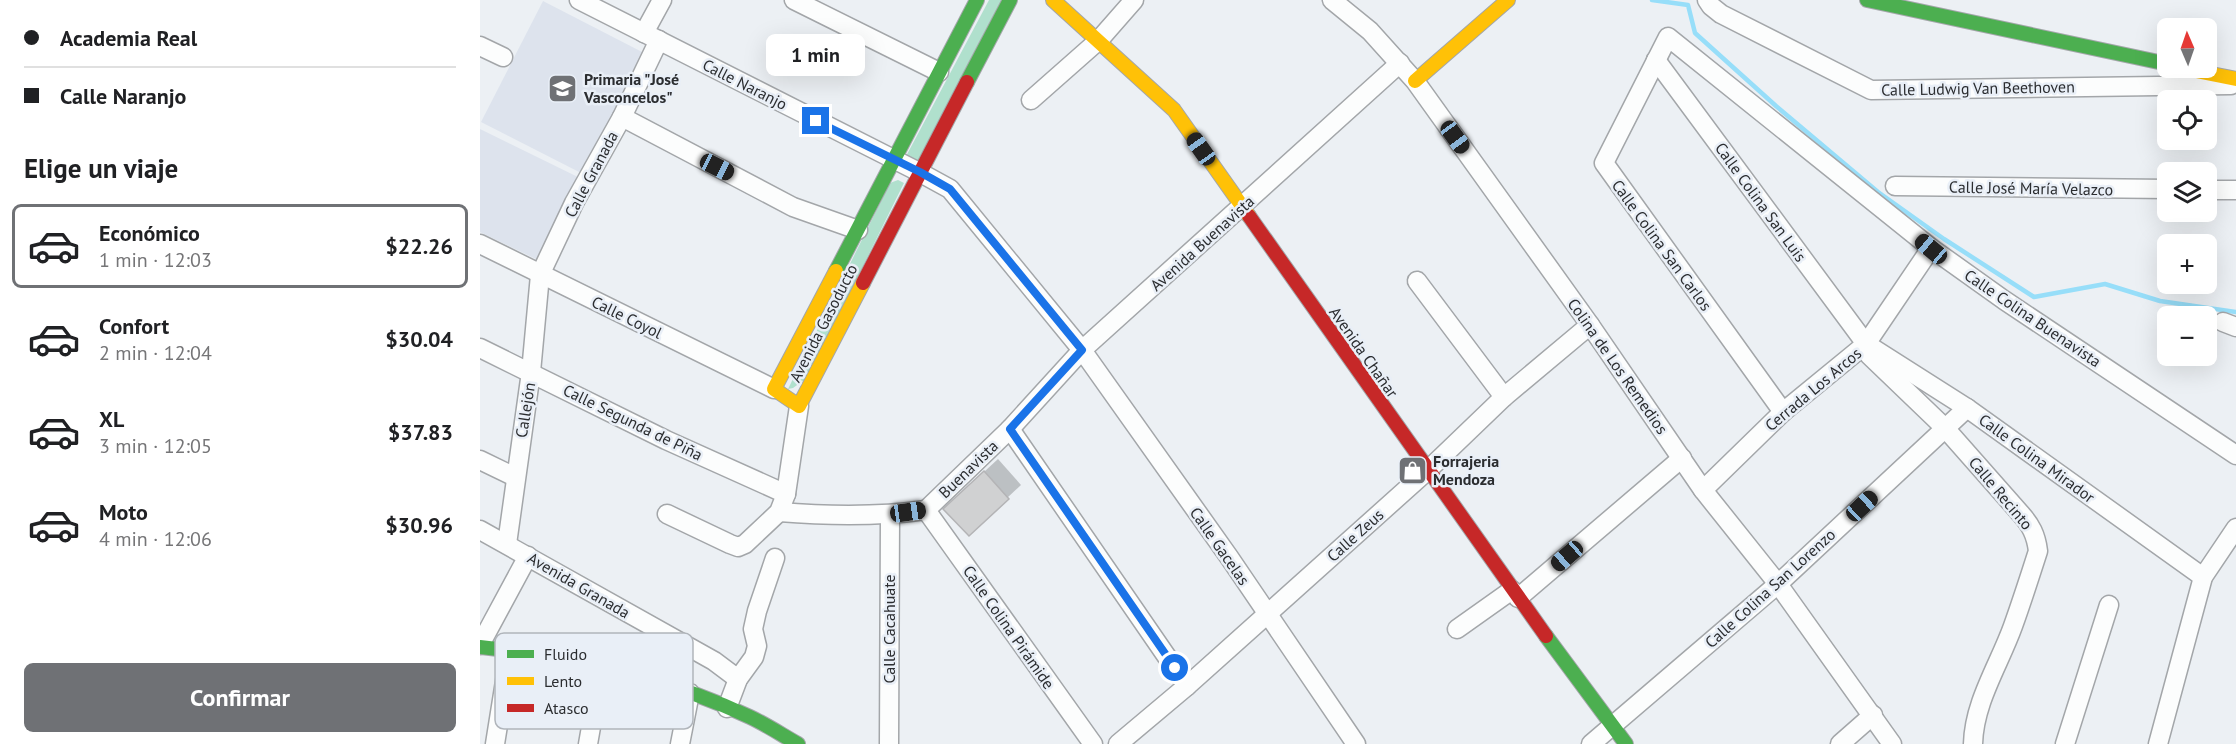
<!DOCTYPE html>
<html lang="es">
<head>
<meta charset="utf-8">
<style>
	:root { --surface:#fff; --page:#f6f6f6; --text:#202124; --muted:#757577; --line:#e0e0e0; --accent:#6f7175 }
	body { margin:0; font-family:"PT Sans",sans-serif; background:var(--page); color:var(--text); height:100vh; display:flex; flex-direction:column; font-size:22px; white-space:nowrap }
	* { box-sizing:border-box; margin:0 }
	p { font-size:20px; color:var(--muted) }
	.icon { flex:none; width:33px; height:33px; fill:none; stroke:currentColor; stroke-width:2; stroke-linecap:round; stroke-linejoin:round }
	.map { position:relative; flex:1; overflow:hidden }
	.drawer { display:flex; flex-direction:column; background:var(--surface); width:480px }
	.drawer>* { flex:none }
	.top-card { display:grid; align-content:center; height:132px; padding:0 24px; background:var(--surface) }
	.needle { width:39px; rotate:358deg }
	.tools { position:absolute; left:1677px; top:18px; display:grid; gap:12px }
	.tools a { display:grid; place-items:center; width:60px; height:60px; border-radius:9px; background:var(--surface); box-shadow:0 6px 24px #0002; font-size:30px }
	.end { position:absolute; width:27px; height:27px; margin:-14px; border:8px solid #1a73e8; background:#fff; box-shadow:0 0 0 3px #fff }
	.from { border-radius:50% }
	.bubble { position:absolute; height:42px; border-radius:9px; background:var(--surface); box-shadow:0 6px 24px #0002; font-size:20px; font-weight:800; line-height:42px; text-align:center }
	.car { position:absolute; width:18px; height:36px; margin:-18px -9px; border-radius:8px; box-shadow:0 0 4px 2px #0007; background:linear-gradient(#222 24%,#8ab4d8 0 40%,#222 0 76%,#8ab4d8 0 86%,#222 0) }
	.top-card b { display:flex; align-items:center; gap:21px; height:57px; font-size:22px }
	.top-card b+b { border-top:2px solid var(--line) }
	.top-card i { width:15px; height:15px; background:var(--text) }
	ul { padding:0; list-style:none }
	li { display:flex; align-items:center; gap:18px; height:84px; margin:0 12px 9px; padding:0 12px; border:3px solid transparent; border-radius:9px }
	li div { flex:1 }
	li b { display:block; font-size:22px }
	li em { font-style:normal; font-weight:800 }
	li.selected { border-color:var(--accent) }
	li>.icon { width:54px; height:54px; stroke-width:1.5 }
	h2 { padding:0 24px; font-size:27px; line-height:72px }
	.cta { display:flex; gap:12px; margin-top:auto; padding:12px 24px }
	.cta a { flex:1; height:69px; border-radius:9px; background:var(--accent); color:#fff; font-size:24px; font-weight:800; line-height:69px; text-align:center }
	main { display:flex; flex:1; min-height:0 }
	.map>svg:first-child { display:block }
</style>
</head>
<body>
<main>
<section class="drawer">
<div class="top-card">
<b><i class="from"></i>Academia Real</b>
<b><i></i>Calle Naranjo</b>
</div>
<h2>Elige un viaje</h2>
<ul>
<li class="selected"><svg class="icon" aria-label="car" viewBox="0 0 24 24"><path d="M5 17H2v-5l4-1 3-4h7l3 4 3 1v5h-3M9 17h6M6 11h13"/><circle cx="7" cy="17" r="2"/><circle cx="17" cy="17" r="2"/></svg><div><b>Económico</b><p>1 min · 12:03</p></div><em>$22.26</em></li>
<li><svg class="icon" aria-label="car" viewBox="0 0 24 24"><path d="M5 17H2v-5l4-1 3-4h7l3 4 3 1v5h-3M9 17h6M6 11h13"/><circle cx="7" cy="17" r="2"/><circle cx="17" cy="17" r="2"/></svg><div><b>Confort</b><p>2 min · 12:04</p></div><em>$30.04</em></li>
<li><svg class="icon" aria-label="car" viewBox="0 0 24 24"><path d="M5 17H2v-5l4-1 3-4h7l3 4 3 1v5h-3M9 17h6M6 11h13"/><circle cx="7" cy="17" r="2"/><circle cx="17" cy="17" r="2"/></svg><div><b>XL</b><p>3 min · 12:05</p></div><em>$37.83</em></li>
<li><svg class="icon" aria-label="car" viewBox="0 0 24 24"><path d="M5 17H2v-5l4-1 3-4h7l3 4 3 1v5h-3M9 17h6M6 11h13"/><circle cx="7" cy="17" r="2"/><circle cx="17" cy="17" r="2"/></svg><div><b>Moto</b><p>4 min · 12:06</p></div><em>$30.96</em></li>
</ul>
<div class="cta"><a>Confirmar</a></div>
</section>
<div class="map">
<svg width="1756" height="744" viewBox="0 0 1756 744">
	<rect width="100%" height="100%" fill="#ecf0f4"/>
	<g fill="#dde3ed">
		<polygon points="63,1 166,54 103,174 1,122"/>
		<polygon points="0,129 102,179 62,262 0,232"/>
	</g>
	<g fill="#b0e0cd">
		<polygon points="509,0 523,0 440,162 424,160"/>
		<polygon points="418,180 424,183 328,377 313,388 308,389 410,183"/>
	</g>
	<polygon fill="#0003" points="518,459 541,485 527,498 478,496"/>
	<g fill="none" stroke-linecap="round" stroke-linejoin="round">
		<polyline stroke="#97def9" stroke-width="4.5" points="1172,0 1208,5 1215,33 1296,106 1398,192 1464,239 1554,297 1625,284 1680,301 1756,312"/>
	</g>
	<polygon fill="#d0d1d2" stroke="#b4b4b6" stroke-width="1.5" points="504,471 529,499 489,536 463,509"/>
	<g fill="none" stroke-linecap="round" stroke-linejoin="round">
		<defs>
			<g id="street">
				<polyline points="99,0 439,172 470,189 602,350 749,557 876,744"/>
				<polyline points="314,0 459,72"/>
				<polyline points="852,0 890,31 935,81 1110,325 1223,490 1298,584 1412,744"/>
				<polyline points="1227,0 1231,6 1241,14 1391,90 1751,85"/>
				<polyline points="164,33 182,0"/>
				<polyline points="0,46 23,57"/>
				<path d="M1176,60L1386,344L1389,355L1465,428L1540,513C1551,525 1556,535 1558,551C1550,576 1542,601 1533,626C1519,665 1494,702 1493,744"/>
				<polyline points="551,100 619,40 654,0"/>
				<polyline points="142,117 313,207 378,230"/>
				<polyline points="1415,186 1688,189"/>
				<polyline points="1726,190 1756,190"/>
				<polyline points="0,244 294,389"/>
				<polyline points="937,281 1024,397"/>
				<polyline points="1743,322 1756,327"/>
				<polyline points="1388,345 1487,408 1723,577"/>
				<polyline points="0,348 186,440 306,494"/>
				<polyline points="1303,412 1124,163 1188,37 1451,248 1524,300 1756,455"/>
				<polyline points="530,429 707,686"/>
				<polyline points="0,460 35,477"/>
				<polyline points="1223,490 1303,412 1386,344 1451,248"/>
				<polyline points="446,510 530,429 602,350 920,63"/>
				<polyline points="446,510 613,744"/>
				<path d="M299,512C348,516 397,517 446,510"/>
				<polyline points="187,514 250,544 258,547 265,544 299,512 306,494 319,406"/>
				<polyline points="0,530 234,661 258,679"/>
				<polyline points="27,544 51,372 60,275 94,203 142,117 179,40"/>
				<polyline points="1038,598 1202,458"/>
				<polyline points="977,629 1032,590"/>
				<polyline points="0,645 48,556"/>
				<polyline points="247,708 258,679 274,657 277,646 273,629 277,611 295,558"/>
				<polyline points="15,744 30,650"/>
				<polyline points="108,744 122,665"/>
				<polyline points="200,744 210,693"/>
				<polyline points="409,744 410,515"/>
				<polyline points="638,744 707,686 948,470 1024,397 1110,325"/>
				<polyline points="1111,744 1298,584 1487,408"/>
				<polyline points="1360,744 1393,715"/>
				<polyline points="1585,744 1629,605"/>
				<polyline points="1678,744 1723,577 1756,528"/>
			</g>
			<g id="fast">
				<polyline points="1387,0 1688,64"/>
				<polyline points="487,82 530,0"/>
				<polyline points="356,271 497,0"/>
				<polyline points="1066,636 1146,744"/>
				<path d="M0,647C93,657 185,677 270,717C287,725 302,735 318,744"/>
			</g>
			<g id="slow">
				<polyline points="573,0 694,110 769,216"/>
				<polyline points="1701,68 1756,79"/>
				<polyline points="935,81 1028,0"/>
				<polyline points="356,271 294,389 319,406 383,283"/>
			</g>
			<g id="jam">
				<polyline points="769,216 1066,636"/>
				<polyline points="383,283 487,82"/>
			</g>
		</defs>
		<use href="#street" stroke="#a3a6a9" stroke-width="21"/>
		<use href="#fast" stroke="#a3a6a9" stroke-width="16"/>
		<use href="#slow" stroke="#a3a6a9" stroke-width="16"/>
		<use href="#jam" stroke="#a3a6a9" stroke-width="16"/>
		<use href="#street" stroke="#fcfdfd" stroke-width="18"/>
		<use href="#fast" stroke="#4caf50" stroke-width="14"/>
		<use href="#slow" stroke="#ffc107" stroke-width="14"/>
		<use href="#jam" stroke="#c62828" stroke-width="14"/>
	</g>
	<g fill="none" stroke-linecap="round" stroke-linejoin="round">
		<polyline stroke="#1a73e8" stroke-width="8" points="336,121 440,172 470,189 602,350 530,429 695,668"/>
	</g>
	<defs>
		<symbol id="school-square" viewBox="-11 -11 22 22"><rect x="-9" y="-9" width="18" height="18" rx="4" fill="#6f7175" stroke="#e9eff7"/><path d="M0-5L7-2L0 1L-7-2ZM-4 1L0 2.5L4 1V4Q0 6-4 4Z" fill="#fff"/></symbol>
		<symbol id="shop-square" viewBox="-11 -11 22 22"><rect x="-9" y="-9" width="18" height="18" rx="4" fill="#6f7175" stroke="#e9eff7"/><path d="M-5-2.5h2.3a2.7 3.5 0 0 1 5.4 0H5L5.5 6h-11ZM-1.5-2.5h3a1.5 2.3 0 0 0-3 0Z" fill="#fff"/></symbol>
	</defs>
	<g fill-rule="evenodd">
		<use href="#school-square" x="66" y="72" width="33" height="33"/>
		<use href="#shop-square" x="916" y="454" width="33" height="33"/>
	</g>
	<g text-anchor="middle" stroke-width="5" stroke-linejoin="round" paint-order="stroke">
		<g font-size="16" font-weight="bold" fill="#2b2d30" stroke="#e9eff7" text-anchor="start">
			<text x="104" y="85">Primaria "José<tspan x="104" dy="18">Vasconcelos"</tspan></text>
			<text x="953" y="467">Forrajeria<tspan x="953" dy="18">Mendoza</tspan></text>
		</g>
		<g font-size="16" fill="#2b2d30" stroke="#e9eff7">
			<text transform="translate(265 84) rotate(27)" y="6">Calle Naranjo</text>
			<text transform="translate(1498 88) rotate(-1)" y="6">Calle Ludwig Van Beethoven</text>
			<text transform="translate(111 174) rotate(-62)" y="6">Calle Granada</text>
			<text transform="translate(1551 188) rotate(1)" y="6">Calle José María Velazco</text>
			<text transform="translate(1281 202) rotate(54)" y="6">Calle Colina San Luis</text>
			<text transform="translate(722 243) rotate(-42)" y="6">Avenida Buenavista</text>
			<text transform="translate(1182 245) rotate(54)" y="6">Calle Colina San Carlos</text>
			<text transform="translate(147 317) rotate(26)" y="6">Calle Coyol</text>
			<text transform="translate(1553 318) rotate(34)" y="6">Calle Colina Buenavista</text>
			<text transform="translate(343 323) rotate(-63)" y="6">Avenida Gasoducto</text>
			<text transform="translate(884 352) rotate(55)" y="6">Avenida Chañar</text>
			<text transform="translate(1138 366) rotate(55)" y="6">Colina de Los Remedios</text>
			<text transform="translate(1333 389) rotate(-40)" y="6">Cerrada Los Arcos</text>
			<text transform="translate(45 410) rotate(-81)" y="6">Callejón</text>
			<text transform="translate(153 422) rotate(26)" y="6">Calle Segunda de Piña</text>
			<text transform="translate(1557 458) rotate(36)" y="6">Calle Colina Mirador</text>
			<text transform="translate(488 469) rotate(-44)" y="6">Buenavista</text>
			<text transform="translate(1521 493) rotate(50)" y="6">Calle Recinto</text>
			<text transform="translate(875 535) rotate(-42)" y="6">Calle Zeus</text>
			<text transform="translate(740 546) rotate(55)" y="6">Calle Gacelas</text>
			<text transform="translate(99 585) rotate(30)" y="6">Avenida Granada</text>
			<text transform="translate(1290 588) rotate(-42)" y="6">Calle Colina San Lorenzo</text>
			<text transform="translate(529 627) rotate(55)" y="6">Calle Colina Pirámide</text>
			<text transform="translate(409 629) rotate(-90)" y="6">Calle Cacahuate</text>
		</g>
	</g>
	<rect x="15" y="633" width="198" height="96" rx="9" fill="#e9eff7" stroke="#b0b5bb" stroke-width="1.5"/>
	<rect x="27" y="650" width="27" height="8" fill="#4caf50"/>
	<rect x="27" y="677" width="27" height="8" fill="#ffc107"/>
	<rect x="27" y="704" width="27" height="8" fill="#c62828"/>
	<g font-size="16" fill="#2b2d30">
		<text x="64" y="660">Fluido</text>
		<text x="64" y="687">Lento</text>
		<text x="64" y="714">Atasco</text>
	</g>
</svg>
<div class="tools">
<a><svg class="needle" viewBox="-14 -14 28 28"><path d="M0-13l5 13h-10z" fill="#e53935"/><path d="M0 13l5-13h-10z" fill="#757577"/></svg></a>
<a><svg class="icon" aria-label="locate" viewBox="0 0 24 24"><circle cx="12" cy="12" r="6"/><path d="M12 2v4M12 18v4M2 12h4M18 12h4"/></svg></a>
<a><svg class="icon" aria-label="layers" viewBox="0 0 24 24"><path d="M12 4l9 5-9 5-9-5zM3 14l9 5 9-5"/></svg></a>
<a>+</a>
<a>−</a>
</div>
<i class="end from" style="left:695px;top:668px"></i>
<i class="end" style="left:336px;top:121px"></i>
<div class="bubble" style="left:286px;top:34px;width:99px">1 min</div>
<i class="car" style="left:975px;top:137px;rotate:144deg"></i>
<i class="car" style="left:721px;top:149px;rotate:325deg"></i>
<i class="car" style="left:237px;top:167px;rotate:117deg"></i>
<i class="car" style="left:1451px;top:249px;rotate:310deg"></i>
<i class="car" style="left:1382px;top:506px;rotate:47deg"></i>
<i class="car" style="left:428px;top:512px;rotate:82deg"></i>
<i class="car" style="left:1087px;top:556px;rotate:229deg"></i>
</div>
</main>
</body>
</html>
